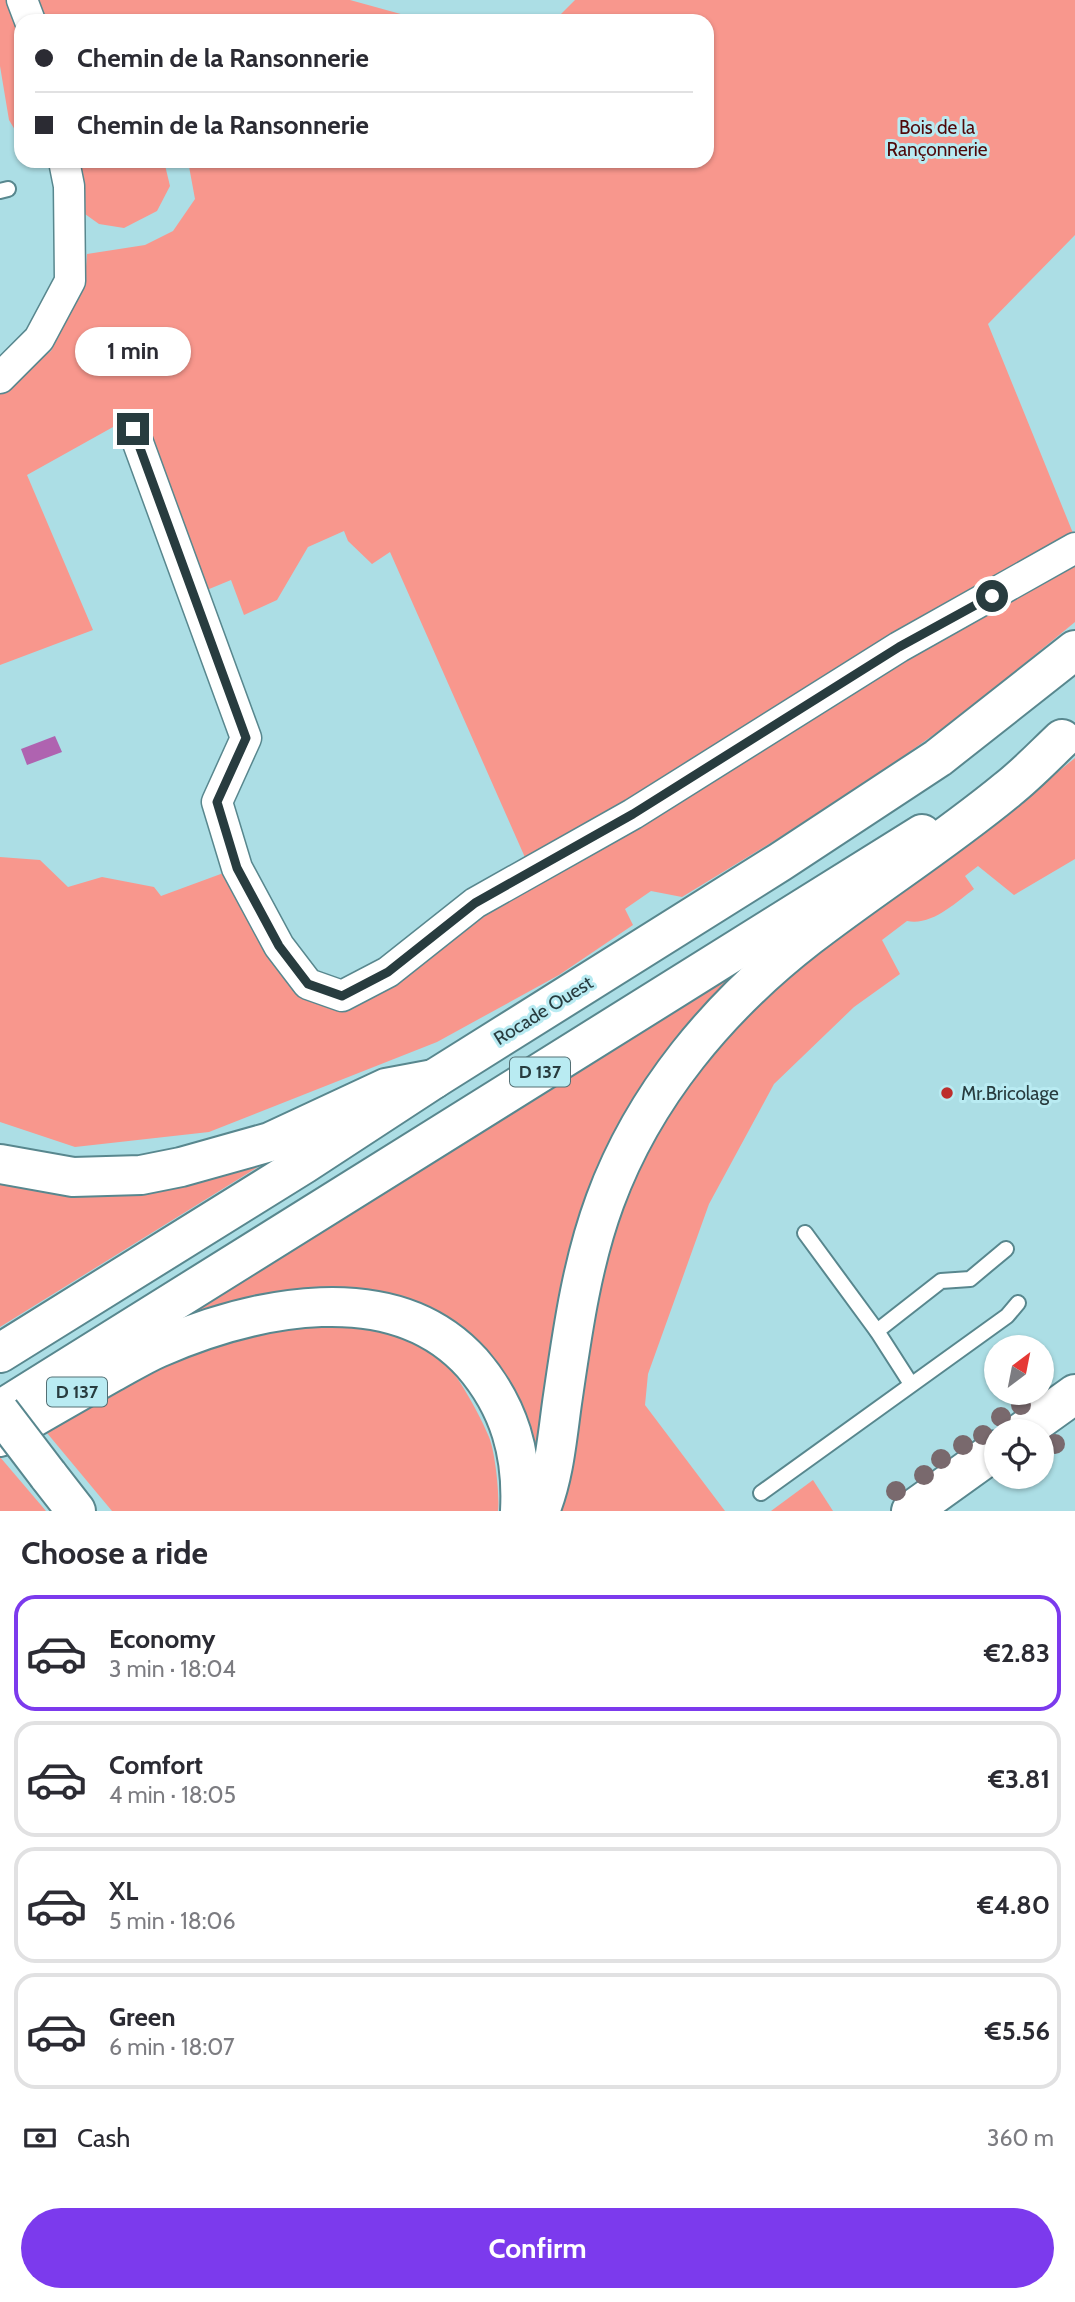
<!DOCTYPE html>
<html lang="en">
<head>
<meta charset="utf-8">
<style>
	:root { --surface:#fff; --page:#f2f2f3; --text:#2b2b33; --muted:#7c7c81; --line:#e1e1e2; --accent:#7c3aed }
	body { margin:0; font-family:Cabin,sans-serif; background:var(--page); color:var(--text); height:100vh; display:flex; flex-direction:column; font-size:26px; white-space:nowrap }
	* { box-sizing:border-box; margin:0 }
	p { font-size:23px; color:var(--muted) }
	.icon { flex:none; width:38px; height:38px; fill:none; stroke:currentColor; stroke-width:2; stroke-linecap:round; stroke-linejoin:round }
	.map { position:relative; height:1511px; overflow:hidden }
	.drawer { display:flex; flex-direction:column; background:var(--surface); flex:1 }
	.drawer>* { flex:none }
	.banner { position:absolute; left:14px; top:14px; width:700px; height:154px; border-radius:21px; box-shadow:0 2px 5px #0004; display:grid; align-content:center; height:154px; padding:0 21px; background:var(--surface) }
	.needle { width:46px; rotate:32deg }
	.controls { position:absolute; left:984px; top:1335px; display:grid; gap:14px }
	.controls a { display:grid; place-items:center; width:70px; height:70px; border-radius:50%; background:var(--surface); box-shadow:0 2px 5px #0004; font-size:35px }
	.end { position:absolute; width:32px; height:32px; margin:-16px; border:9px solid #283c3f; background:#fff; box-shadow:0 0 0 4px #fff }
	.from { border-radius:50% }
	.bubble { position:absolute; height:49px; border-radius:24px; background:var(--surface); box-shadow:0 2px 5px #0004; font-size:23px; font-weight:800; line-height:49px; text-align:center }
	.banner b { display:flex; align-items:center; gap:24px; height:66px; font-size:26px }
	.banner b+b { border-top:2px solid var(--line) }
	.banner i { width:18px; height:18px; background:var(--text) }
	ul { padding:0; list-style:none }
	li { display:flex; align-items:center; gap:21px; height:116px; margin:0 14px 10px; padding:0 7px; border:4px solid var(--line); border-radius:21px }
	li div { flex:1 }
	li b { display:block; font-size:26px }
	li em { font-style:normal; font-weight:800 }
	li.on { border-color:var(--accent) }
	li>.icon { width:63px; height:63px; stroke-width:1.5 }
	h2 { padding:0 21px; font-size:32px; line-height:84px }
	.pay { display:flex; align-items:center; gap:18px; height:77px; padding:0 21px; font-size:26px }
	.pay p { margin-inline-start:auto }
	.cta { display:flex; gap:14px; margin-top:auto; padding:14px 21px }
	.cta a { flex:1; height:80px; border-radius:42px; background:var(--accent); color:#fff; font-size:28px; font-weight:800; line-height:80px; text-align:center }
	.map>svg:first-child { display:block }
</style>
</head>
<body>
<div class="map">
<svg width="1075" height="1511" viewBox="0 0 1075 1511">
	<rect width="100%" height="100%" fill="#acdee5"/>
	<g fill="#f8978d">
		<polygon points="0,0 350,0 426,21 21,21 21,140 9,120 0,66"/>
		<polygon points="575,0 1075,0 1075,235 988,324 1075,538 1075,622 967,711 846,797 682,897 651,891 625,909 633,925 559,975 437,1042 209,1132 75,1147 0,1122 0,857 40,860 68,887 102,877 154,887 161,896 237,868 279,946 342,996 531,871 390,552 372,564 348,541 344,531 308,547 277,600 244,615 231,580 197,594 131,417 27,475 93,630 0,665 0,386 51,351 85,279 87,254 145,245 173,231 195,199 188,161 707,161 707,21 554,21"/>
		<polygon points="73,161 164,161 170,186 157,211 124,228 99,224 85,214"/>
		<path d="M1075,758V859L1014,895L978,866L965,876L974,889C955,903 932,926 907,921L882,940L900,974L854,1007L774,1084L709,1204L648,1374L645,1405L725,1511H555L586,1316L649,1125L745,1008L902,882L1054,775Z"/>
		<polygon points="745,962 749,968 619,1126 536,1482 527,1446 411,1309 140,1332"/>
		<polygon points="316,1131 0,1327 0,1173 36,1181"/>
		<path d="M348,1318C383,1329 412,1337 441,1359C457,1372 481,1417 489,1437C495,1451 500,1496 498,1511H112L42,1427L194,1346Z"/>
		<polygon points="0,1457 46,1511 0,1511"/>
		<polygon points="813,1480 833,1511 771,1511"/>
	</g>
	<polygon fill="#af63b0" points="55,736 62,752 27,765 21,749"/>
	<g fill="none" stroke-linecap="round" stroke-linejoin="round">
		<defs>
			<g id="lane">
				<polyline points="0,191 8,189"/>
				<polyline points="805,1233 877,1331 911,1384"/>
				<polyline points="877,1331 941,1281 970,1279 1006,1249"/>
				<polyline points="761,1493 1007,1316 1018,1303"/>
			</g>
			<g id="street">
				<polyline points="22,0 30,21"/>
				<polyline points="0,378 39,339 70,281 69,186 64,161"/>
				<polyline points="133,429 246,738 217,802 237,868 279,946 308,984 342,996 388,972 475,903 633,814 899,647 1075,548"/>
			</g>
			<g id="secondary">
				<polyline points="1022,1432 1075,1394"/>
				<polyline points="911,1511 996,1450"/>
			</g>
			<g id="primary">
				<polyline points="0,1353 304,1164 434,1079 780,862 938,758 1075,650"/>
				<polyline points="0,1410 922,834"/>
			</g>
			<g id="highway">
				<polyline points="0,1164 73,1177 141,1175 181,1167 270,1142 386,1088 434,1079"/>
				<path d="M0,1437C37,1415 74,1394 111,1373C126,1365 142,1355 158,1348C253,1307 393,1275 472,1363C510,1407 523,1455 520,1511"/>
				<polyline points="48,1475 76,1511"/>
				<path d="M540,1511C554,1477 557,1439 562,1403C572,1335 581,1266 605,1201C644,1095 719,1006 808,937C874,886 944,842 1008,789C1027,774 1044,756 1062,739"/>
			</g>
		</defs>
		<use href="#lane" stroke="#58878e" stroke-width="18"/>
		<use href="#street" stroke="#58878e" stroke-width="33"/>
		<use href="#secondary" stroke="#58878e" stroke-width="42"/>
		<use href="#primary" stroke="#58878e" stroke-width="42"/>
		<use href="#highway" stroke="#58878e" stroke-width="42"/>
		<use href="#lane" stroke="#fff" stroke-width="14"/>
		<use href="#street" stroke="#fff" stroke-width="30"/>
		<use href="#secondary" stroke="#fff" stroke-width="38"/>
		<use href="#primary" stroke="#fff" stroke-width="38"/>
		<use href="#highway" stroke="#fff" stroke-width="38"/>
		<defs>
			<polyline id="highway-bridge" points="0,1412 48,1475"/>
		</defs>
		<use href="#highway-bridge" stroke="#58878e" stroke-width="42" stroke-linecap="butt"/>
		<use href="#highway-bridge" stroke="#fff" stroke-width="38"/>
	</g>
	<g fill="#79696d">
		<circle cx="1021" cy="1405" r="10"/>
		<circle cx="1001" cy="1417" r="10"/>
		<circle cx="983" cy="1435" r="10"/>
		<circle cx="1055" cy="1444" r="10"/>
		<circle cx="963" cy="1445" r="10"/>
		<circle cx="941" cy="1459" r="10"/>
		<circle cx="924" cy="1475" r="10"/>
		<circle cx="896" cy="1491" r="10"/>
	</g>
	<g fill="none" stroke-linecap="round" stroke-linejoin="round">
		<polyline stroke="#283c3f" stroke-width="9" points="133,429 246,738 217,802 237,868 279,946 308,984 342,996 388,972 475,903 633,814 899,647 992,596"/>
	</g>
	<circle fill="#bd2e2c" stroke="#b9ebf2" stroke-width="2.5" cx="947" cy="1093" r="7"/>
	<g text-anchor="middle" stroke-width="6" stroke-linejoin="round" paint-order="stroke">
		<g fill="#b9ebf2" stroke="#547075" stroke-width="2">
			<rect x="510" y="1057.5" width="60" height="29" rx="5"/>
			<rect x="47" y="1377.5" width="60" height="29" rx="5"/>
		</g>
		<g font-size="18" font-weight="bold" fill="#283c3f">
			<text x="540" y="1078">D 137</text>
			<text x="77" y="1398">D 137</text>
		</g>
		<g font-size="19" fill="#50090a" stroke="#b9ebf2">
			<text x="937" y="134">Bois de la<tspan x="937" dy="22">Rançonnerie</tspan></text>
		</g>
		<g font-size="19" fill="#283c3f" stroke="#b9ebf2">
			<text transform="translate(543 1010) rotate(-32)" y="7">Rocade Ouest</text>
		</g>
		<g font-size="19" fill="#283c3f" stroke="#b9ebf2" text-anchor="start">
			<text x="961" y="1100">Mr.Bricolage</text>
		</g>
	</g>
</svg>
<div class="controls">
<a><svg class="needle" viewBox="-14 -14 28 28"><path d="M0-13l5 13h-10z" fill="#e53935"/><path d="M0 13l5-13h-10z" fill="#7c7c81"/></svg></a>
<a><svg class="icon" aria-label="locate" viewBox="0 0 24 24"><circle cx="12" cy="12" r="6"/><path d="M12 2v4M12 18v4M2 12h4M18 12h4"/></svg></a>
</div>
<i class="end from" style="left:992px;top:596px"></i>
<i class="end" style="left:133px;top:429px"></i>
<div class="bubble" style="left:75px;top:327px;width:116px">1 min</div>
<div class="banner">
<b><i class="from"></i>Chemin de la Ransonnerie</b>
<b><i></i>Chemin de la Ransonnerie</b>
</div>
</div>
<section class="drawer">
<h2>Choose a ride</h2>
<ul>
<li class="on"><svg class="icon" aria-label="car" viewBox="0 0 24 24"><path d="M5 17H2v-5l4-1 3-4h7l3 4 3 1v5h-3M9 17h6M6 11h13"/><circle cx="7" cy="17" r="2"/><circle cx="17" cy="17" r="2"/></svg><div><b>Economy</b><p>3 min · 18:04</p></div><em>€2.83</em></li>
<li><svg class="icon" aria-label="car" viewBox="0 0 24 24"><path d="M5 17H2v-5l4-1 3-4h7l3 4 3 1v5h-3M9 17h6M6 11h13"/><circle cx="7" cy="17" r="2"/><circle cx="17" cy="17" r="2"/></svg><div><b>Comfort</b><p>4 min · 18:05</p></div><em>€3.81</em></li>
<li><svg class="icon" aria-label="car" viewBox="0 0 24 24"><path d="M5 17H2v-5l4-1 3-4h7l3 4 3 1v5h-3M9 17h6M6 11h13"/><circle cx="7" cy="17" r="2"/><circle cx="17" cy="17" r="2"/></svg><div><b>XL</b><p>5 min · 18:06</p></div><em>€4.80</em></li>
<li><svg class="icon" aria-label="car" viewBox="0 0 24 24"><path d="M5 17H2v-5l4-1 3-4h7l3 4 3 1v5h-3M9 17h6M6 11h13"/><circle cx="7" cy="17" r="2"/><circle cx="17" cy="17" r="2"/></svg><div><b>Green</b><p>6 min · 18:07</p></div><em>€5.56</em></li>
</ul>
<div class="pay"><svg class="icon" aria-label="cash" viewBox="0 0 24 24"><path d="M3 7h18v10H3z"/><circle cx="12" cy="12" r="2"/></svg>Cash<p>360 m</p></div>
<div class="cta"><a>Confirm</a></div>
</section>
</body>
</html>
